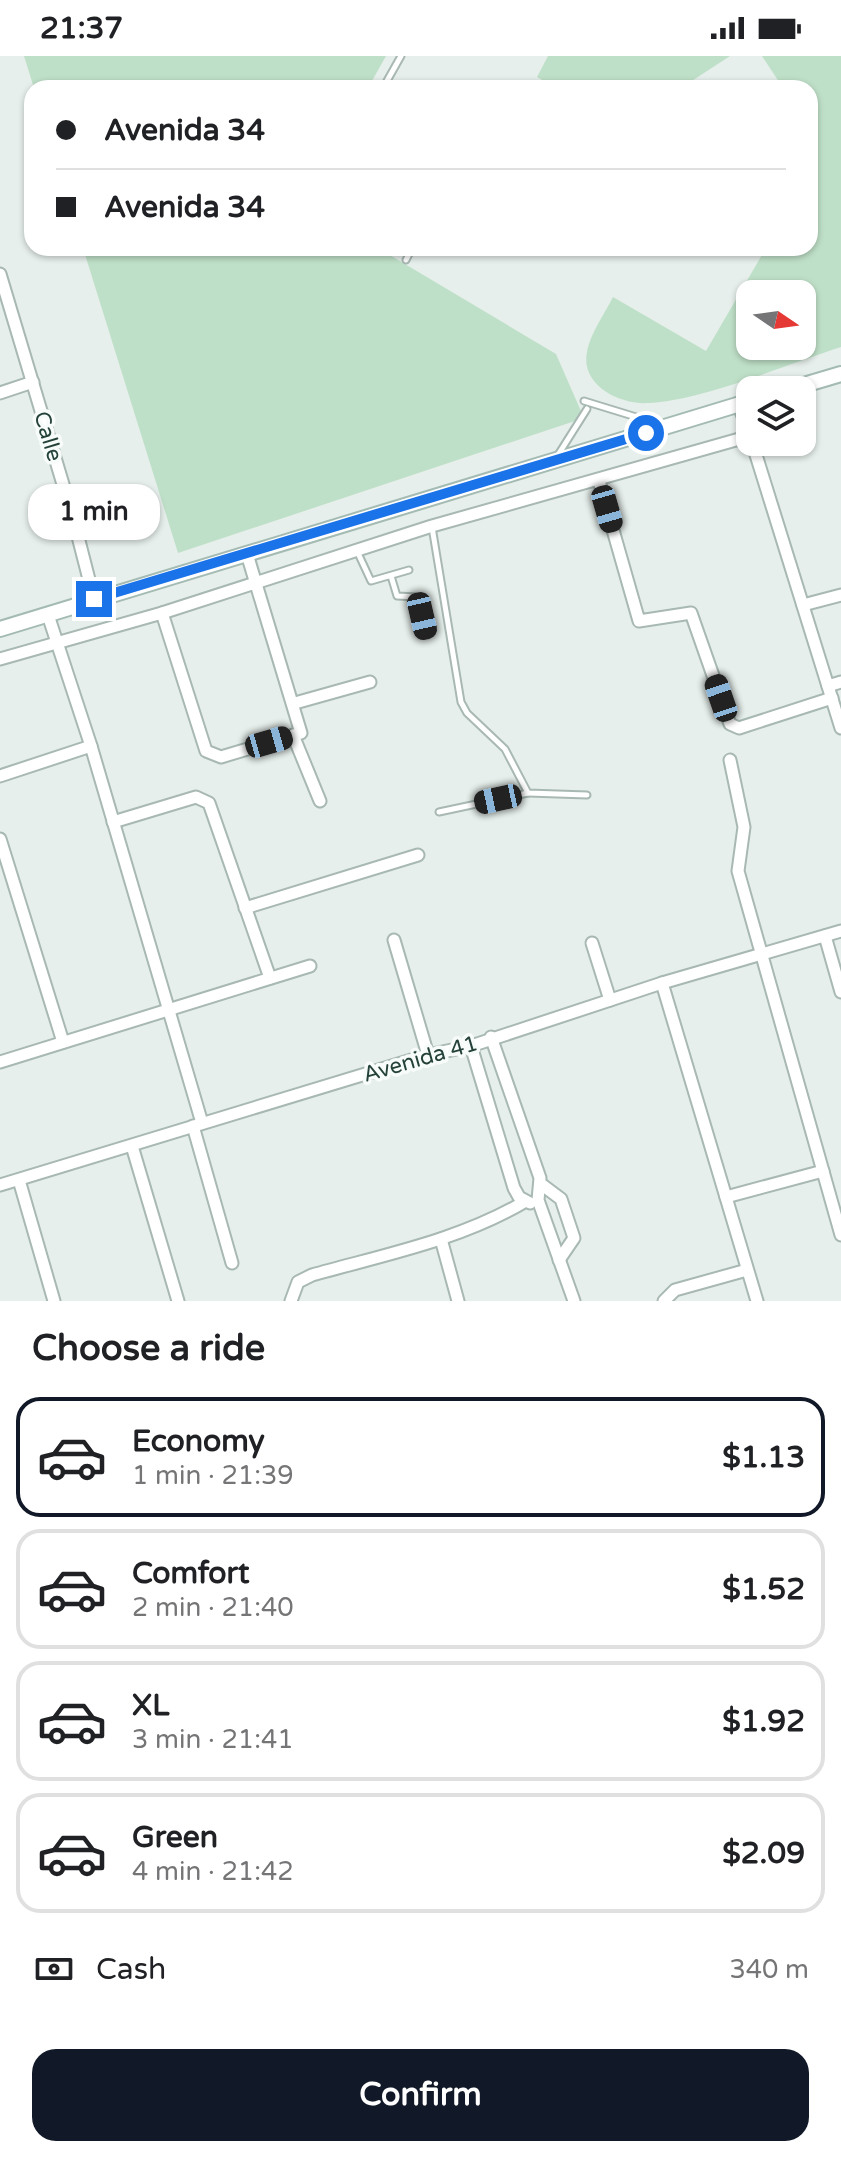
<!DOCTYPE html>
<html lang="en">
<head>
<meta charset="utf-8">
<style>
	:root { --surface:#fff; --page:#f6f6f6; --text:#202124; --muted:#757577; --line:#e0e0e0; --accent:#111827 }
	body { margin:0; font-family:"Varela Round",sans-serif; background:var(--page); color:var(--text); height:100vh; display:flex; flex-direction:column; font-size:30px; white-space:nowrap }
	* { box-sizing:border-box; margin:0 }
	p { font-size:26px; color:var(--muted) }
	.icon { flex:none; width:44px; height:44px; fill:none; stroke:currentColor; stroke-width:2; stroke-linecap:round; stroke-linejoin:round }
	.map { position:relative; height:1245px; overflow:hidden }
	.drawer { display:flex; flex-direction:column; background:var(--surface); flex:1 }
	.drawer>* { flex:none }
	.hud { position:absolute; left:24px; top:24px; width:794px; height:176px; border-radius:24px; box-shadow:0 2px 6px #0004; display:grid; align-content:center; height:176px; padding:0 32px; background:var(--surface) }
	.needle { width:52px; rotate:103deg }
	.tools { position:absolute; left:736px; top:224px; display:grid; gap:16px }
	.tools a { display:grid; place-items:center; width:80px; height:80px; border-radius:16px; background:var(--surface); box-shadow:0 2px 6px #0004; font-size:40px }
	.end { position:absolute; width:36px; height:36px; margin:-18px; border:10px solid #1a73e8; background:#fff; box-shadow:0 0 0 4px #fff }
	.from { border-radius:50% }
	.bubble { position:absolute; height:56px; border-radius:24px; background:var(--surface); box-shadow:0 2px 6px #0004; font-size:26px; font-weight:800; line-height:56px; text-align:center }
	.car { position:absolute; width:24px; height:48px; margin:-24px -12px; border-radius:10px; box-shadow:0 0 6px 2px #0007; background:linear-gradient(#222 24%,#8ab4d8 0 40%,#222 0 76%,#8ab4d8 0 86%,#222 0) }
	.hud b { display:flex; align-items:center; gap:28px; height:76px; font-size:30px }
	.hud b+b { border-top:2px solid var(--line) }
	.hud i { width:20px; height:20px; background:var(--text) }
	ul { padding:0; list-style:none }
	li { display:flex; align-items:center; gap:24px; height:120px; margin:0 16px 12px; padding:0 16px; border:4px solid var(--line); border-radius:24px }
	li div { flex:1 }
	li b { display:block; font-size:30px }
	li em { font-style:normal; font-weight:800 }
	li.current { border-color:var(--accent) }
	li>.icon { width:72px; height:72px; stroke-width:1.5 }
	h2 { padding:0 32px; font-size:36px; line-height:96px }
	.pay { display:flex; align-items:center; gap:20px; height:88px; padding:0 32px; font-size:30px }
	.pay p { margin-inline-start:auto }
	.cta { display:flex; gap:16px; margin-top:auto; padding:16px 32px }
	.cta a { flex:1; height:92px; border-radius:24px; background:var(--accent); color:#fff; font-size:32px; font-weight:800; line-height:92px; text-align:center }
	.status { display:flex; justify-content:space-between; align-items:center; height:56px; padding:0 40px; background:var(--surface); direction:ltr }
	.status svg { height:22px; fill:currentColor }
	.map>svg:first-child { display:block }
</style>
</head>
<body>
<div class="status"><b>21:37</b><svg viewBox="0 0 49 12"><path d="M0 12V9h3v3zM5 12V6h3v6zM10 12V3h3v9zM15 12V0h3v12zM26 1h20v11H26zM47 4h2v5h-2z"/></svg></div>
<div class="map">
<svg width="841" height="1245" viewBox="0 0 841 1245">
	<rect width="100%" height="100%" fill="#e6efeb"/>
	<g fill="#bfe0c8" fill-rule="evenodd">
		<polygon points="24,0 386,0 368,32 34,32"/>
		<polygon points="548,0 730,0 681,32 556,32 537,21"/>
		<path d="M762,0H841V291C788,308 700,345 648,347C620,349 580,329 587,296C590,278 605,257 613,241L706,295L766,192H810V32H783ZM802,238V290H750V238Z"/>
		<polygon points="83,192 378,192 556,298 584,362 178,497"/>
	</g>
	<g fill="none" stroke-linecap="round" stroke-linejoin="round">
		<defs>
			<g id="lane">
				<polyline points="383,32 401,0"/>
				<polyline points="406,204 412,192"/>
				<polyline points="584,345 659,368"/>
				<polyline points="558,399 587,353"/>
				<polyline points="432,471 461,646 467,657 505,693 528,737 587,739"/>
				<polyline points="357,495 371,525 409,514"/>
				<polyline points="391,520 397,540 417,541 426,579"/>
				<polyline points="439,756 528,737"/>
			</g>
			<g id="street">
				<polyline points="0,218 74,465 94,543"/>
				<polyline points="0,337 33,326"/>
				<polyline points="739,349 750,380"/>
				<polyline points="752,386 841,672"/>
				<polyline points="599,425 639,565 691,557 730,668 739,672 832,642"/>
				<polyline points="803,549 841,539"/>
				<polyline points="162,557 206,695 221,701 301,677 247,498"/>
				<polyline points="0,603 162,557 432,470 750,380"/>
				<polyline points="828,630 841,626"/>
				<polyline points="295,647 370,626"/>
				<polyline points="293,679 320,745"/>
				<polyline points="91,690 202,1067"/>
				<polyline points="730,704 744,771 738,815 841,1179"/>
				<polyline points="0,720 91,690 48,559"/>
				<polyline points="113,766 196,741 209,747 270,922"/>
				<polyline points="0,783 63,986"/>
				<polyline points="245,852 418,799"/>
				<polyline points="825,880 841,936"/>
				<polyline points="394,884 428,999"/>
				<polyline points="592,887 610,944"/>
				<polyline points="662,927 757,1245"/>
				<polyline points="491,981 540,1122 538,1144 574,1245"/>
				<polyline points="471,990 514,1132 519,1141 530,1147"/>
				<polyline points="0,1006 310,910"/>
				<polyline points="193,1070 232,1207"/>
				<polyline points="132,1090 178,1245"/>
				<polyline points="19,1124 54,1245"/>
				<polyline points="541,1128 561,1143 574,1182 559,1204"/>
				<polyline points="0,1129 428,999 471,990 662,927 841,875"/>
				<polyline points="726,1141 823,1115"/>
				<polyline points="441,1183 458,1245"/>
				<path d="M291,1245L298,1226L312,1219C383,1199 460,1184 524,1146"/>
				<polyline points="664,1245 675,1234 747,1214"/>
			</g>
			<g id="secondary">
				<polyline points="787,334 841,318"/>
				<polyline points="0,573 750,345"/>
			</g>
		</defs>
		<use href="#lane" stroke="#a8b8b2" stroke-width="9"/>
		<use href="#street" stroke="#a8b8b2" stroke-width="15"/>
		<use href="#secondary" stroke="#a4bbb3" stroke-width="18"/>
		<use href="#lane" stroke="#fff" stroke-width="5"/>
		<use href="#street" stroke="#fff" stroke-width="11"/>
		<use href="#secondary" stroke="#fff" stroke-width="14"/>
	</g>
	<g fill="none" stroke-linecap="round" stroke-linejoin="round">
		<polyline stroke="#1a73e8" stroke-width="10" points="94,543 646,377"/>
	</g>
	<g text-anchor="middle" stroke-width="7" stroke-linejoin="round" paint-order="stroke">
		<g font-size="22" fill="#24423a" stroke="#f7fbf9">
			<text transform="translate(49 380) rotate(73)" y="8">Calle</text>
			<text transform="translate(420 1002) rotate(-16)" y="8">Avenida 41</text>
		</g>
	</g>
</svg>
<div class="tools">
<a><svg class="needle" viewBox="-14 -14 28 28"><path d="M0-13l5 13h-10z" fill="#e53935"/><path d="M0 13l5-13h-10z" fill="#757577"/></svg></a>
<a><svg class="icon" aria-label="layers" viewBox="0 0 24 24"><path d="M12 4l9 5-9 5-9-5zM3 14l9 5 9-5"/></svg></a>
</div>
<i class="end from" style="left:646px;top:377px"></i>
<i class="end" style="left:94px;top:543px"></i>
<div class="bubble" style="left:28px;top:428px;width:132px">1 min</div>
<i class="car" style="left:607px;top:453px;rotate:164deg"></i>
<i class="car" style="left:422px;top:560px;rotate:167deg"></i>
<i class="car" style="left:721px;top:642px;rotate:341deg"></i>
<i class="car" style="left:269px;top:686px;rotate:74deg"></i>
<i class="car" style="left:498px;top:743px;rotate:258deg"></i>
<div class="hud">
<b><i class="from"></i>Avenida 34</b>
<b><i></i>Avenida 34</b>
</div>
</div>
<section class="drawer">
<h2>Choose a ride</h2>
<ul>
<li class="current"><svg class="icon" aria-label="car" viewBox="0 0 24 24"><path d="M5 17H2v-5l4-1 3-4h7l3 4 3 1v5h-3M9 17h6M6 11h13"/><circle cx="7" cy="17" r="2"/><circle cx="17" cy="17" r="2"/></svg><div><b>Economy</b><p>1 min · 21:39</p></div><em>$1.13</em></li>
<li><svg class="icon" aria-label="car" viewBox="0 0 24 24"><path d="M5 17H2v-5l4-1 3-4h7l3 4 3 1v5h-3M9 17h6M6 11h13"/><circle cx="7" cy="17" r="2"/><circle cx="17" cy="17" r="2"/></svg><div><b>Comfort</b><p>2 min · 21:40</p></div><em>$1.52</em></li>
<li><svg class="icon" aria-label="car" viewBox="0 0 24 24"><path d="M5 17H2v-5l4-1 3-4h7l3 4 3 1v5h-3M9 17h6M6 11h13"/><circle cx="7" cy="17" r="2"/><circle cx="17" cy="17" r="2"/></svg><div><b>XL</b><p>3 min · 21:41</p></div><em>$1.92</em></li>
<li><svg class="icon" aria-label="car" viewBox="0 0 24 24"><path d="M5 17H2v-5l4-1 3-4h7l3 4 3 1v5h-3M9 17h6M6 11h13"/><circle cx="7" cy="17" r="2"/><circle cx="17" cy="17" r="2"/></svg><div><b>Green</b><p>4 min · 21:42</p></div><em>$2.09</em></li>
</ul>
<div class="pay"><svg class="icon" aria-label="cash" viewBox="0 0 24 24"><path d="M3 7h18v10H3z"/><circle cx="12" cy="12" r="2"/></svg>Cash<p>340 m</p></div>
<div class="cta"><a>Confirm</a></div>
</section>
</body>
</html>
